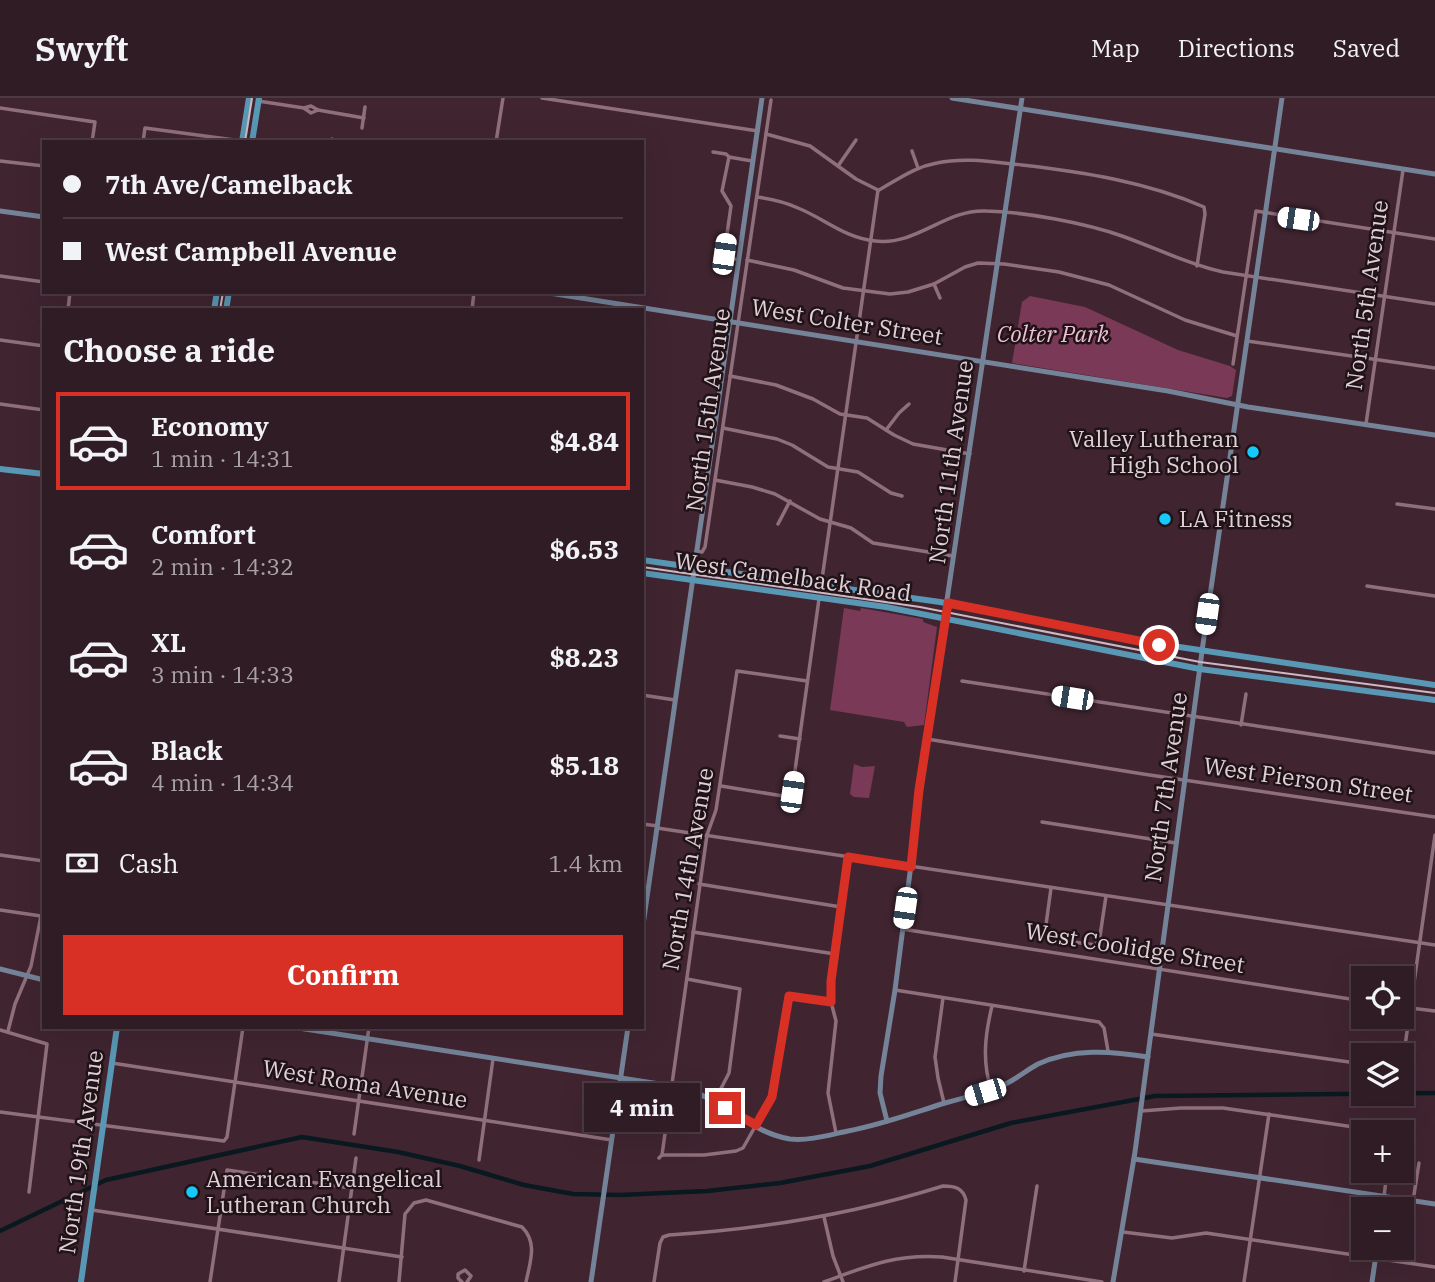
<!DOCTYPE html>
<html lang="en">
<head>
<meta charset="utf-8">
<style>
	:root { --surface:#301c25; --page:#3c2932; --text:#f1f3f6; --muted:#a8a1a7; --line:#4b3a42; --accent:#d93025 }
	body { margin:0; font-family:"IBM Plex Serif",serif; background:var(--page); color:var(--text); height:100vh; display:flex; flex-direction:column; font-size:26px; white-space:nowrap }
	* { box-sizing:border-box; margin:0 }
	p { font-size:23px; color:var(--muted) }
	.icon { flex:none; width:38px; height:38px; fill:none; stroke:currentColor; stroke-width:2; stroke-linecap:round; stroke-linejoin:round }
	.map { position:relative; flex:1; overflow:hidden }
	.sheet { position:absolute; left:42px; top:210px; width:602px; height:721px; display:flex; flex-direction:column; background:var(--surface); border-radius:0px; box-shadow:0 7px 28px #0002,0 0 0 2px var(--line) }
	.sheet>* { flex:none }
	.top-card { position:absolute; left:42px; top:42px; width:602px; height:154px; border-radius:0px; box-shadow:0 7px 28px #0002,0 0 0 2px var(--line); display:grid; align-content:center; height:154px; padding:0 21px; background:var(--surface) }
	.tools { position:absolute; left:1351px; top:868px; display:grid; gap:14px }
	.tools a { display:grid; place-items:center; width:63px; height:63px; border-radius:0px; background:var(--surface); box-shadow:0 7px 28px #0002,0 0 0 2px var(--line); font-size:35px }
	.end { position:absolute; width:32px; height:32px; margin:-16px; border:9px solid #d93025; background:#fff; box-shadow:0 0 0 4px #fff }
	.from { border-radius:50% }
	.bubble { position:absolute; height:49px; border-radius:0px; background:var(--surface); box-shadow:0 7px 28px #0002,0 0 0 2px var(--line); font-size:23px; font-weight:800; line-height:49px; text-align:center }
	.car { position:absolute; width:21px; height:42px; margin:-21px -10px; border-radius:9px; box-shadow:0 0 5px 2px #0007; background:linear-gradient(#fff 24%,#345 0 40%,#fff 0 76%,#345 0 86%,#fff 0) }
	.top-card b { display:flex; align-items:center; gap:24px; height:66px; font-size:26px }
	.top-card b+b { border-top:2px solid var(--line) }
	.top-card i { width:18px; height:18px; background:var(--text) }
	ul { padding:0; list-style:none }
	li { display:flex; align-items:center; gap:21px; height:98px; margin:0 14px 10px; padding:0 7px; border:4px solid transparent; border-radius:0px }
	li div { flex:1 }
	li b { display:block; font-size:26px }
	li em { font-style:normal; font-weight:800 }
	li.active { border-color:var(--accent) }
	li>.icon { width:63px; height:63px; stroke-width:1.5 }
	h2 { padding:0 21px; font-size:32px; line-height:84px }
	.pay { display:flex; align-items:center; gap:18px; height:77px; padding:0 21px; font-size:26px }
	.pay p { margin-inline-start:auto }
	.button { display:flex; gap:14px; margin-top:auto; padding:14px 21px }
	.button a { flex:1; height:80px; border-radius:0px; background:var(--accent); color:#fff; font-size:28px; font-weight:800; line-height:80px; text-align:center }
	header { display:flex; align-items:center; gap:42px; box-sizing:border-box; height:98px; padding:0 35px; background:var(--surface); border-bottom:2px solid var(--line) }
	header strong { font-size:33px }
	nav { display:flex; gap:38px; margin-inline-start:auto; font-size:24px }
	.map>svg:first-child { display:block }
</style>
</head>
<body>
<header>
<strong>Swyft</strong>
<nav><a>Map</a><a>Directions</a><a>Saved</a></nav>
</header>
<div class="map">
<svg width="1435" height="1184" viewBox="0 0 1435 1184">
	<rect width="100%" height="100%" fill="#402531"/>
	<g fill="#7b3958">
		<polygon points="1030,198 1085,209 1178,252 1230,268 1236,272 1232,298 1227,300 1012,265 1022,204"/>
		<polygon points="844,510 860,513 861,510 923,521 923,524 937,529 924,627 907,629 904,624 830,612"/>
		<polygon points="854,666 862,669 875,668 869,700 854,699 850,696"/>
	</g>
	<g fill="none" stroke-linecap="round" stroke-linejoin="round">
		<polyline stroke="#09191f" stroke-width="4.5" points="0,1133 106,1082 302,1039 398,1054 460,1068 524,1087 573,1096 620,1097 707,1093 780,1085 870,1068 1011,1025 1155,998 1435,995"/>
		<g stroke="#906f7c" stroke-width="3.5">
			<polyline points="542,0 758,33"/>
			<polyline points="258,3 304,10 311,8 318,12 364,20"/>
			<polyline points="0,10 95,24 92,44"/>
			<polyline points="304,10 311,15 318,12"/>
			<polyline points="362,30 365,9"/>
			<polyline points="766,36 810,48 856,81 878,92"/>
			<polyline points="143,44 145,30 242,43"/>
			<polyline points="332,44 332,41"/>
			<polyline points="496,44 503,0"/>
			<polyline points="912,53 918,70"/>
			<polyline points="713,54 726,56 729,59"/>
			<polyline points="0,63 44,68"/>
			<polyline points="838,68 856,42"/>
			<path d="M879,92C899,81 914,69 937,65C965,59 993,64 1022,67C1083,74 1147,84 1204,109L1205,116L1197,168"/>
			<path d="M757,99C771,101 785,104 798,110C825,121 845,140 875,143C917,148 945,111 986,113C1026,114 1085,125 1122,138C1156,150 1187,166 1223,174L1435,206"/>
			<polyline points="739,162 725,159 724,157 731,108 722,93 729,59 752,63"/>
			<polyline points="747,162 794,172 843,190 890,196 908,194 934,186 965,169 978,165 1004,166 1059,174 1109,187 1185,222 1237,238"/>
			<polyline points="0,178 44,184"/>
			<polyline points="934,186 940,200"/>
			<polyline points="68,212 70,194"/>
			<polyline points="362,212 362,210"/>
			<polyline points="472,212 474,194"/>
			<polyline points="0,242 44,248"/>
			<polyline points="1247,243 1435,270"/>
			<polyline points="1233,266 1256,113 1435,141"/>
			<polyline points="730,278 776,287 813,301 840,316 867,320 894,337 913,346 970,356"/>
			<polyline points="0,306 44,312"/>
			<polyline points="1366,326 1403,72"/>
			<polyline points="723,330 777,341 792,347 828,369 858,374 891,395 902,398"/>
			<polyline points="886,332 899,315 909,306"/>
			<polyline points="715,382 752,389 775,396 820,421 851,430 873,445 953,458"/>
			<polyline points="1397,406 1435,411"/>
			<polyline points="778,426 790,403"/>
			<polyline points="696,453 702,454 705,449 771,2"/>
			<polyline points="821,488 878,92"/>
			<polyline points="1367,488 1435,498"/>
			<polyline points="962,583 1435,655"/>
			<polyline points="642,597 675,602"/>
			<polyline points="1241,627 1246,596"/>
			<polyline points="780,638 800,641"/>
			<polyline points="927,641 1143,676 1435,719"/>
			<polyline points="721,688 783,698 790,698 792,694 819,501"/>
			<polyline points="1042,724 1176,745"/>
			<polyline points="642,726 658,728"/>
			<polyline points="657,730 1435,847"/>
			<polyline points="0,757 44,763"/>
			<polyline points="699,786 841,809"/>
			<polyline points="1051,790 1045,834 1050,841 1096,847 1100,838 1106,798"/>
			<polyline points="0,812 41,818 31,868 15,906 8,933"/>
			<polyline points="902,831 1363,903"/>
			<polyline points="693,834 835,856"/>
			<polyline points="687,881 740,891 729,975 714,1004"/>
			<polyline points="895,892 1099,924 1104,930 1108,953"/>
			<polyline points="943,900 935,959 938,980 944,1005"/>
			<polyline points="1402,909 1435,913"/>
			<polyline points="0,932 47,946 29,1094"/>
			<polyline points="1151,936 1363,966"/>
			<polyline points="112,965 612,1042"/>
			<polyline points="1402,969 1435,737"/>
			<path d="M991,991C982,963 985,937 992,908"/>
			<polyline points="1141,1013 1181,1010 1223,1010 1388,1034"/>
			<polyline points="0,1014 224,1043 227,1039 243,929"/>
			<polyline points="836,1035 828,995 836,923 831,904 831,883 848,759"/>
			<polyline points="354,1036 369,929"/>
			<polyline points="662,1057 707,737 716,712 737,573 807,583"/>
			<polyline points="659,1060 662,1057 704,1057 736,1053 743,1050 772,999 789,898 831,904"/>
			<polyline points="479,1062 493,961"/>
			<polyline points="1384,1099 1387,1073"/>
			<polyline points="1413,1103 1419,1065"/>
			<polyline points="92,1112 402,1159"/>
			<polyline points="824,1119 833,1158 843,1184"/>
			<polyline points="1123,1134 1172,1140 1206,1135 1435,1169"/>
			<polyline points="1024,1173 1037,1088"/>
			<polyline points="210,1184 227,1072 351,1090"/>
			<polyline points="339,1184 356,1060"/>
			<path d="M399,1184L405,1116L414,1105L426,1102L522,1129C538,1145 530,1164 526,1184"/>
			<polyline points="462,1184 458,1180 458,1176 465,1172 471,1178 467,1184"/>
			<path d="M654,1184L660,1145L663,1139L669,1137C763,1131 854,1116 943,1088C955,1088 963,1090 966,1102L955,1184"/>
			<path d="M824,1184C867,1168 895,1156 942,1159L1102,1184"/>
			<polyline points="1244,1184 1269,1016"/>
		</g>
		<g stroke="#748398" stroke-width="5">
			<polyline points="952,0 1435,76"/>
			<polyline points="0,113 44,119"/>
			<polyline points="543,194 1168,293 1248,309 1435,337"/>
			<polyline points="642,834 762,0"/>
			<polyline points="0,871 44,882"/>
			<path d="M292,929L679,989C719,998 750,1035 790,1041C809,1043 829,1037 848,1033C881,1027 913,1015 945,1005C964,1000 983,995 1001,988C1014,983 1025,973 1038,966C1073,950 1111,953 1148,959"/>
			<polyline points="887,1023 880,995 881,978 895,892 932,602 1022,0"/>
			<polyline points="1134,1061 1435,1106"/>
			<polyline points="1383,1111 1384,1099"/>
			<polyline points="591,1184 628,929"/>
			<polyline points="1113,1184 1135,1054 1203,546 1282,0"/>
			<polyline points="1372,1184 1377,1150"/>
		</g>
		<g stroke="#5998b5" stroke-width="6">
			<polyline points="242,44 249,0"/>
			<polyline points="252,44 259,0"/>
			<polyline points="214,212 217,194"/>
			<polyline points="226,212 229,194"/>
			<polyline points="0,371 44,376"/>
			<polyline points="642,462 940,504 1139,543 1435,587"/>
			<polyline points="642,475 886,509 1200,571 1435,602"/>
			<polyline points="81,1184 117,929"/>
		</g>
		<g stroke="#cdb9c1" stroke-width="2">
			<polyline points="245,44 252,0"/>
			<polyline points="220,212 223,194"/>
			<polyline points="642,469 920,509 1200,564 1435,595"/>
		</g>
	</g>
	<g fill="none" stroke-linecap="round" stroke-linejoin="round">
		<polyline stroke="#d93025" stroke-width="9" points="725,1010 756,1027 772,999 789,898 831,904 831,883 848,759 911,769 919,692 948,505 1159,547"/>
	</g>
	<g fill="#15cafb" stroke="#1f1318" stroke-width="2.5">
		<circle cx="1253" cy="354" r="7"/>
		<circle cx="1165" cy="421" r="7"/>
		<circle cx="192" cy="1094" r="7"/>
	</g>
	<g text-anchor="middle" stroke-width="5" stroke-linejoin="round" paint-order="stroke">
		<g font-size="23" fill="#e1cfd6" stroke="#1f1318">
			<text transform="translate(1367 197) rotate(-82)" y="8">North 5th Avenue</text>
			<text transform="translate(847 224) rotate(9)" y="8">West Colter Street</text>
			<text transform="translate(708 312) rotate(-82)" y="8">North 15th Avenue</text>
			<text transform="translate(951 364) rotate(-82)" y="8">North 11th Avenue</text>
			<text transform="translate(793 479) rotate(8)" y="8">West Camelback Road</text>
			<text transform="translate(1308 682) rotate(8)" y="8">West Pierson Street</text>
			<text transform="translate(1166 689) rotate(-82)" y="8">North 7th Avenue</text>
			<text transform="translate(688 771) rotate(-80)" y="8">North 14th Avenue</text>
			<text transform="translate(1135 850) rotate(9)" y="8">West Coolidge Street</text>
			<text transform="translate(365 986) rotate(9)" y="8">West Roma Avenue</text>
			<text transform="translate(81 1054) rotate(-82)" y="8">North 19th Avenue</text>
		</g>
		<g font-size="23" font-style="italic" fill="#f1bfd3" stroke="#1f1318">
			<text x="1053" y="244">Colter Park</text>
		</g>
		<g font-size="23" fill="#e1cfd6" stroke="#1f1318" text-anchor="start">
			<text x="1239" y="349" text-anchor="end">Valley Lutheran<tspan x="1239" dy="26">High School</tspan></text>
			<text x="1179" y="429">LA Fitness</text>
			<text x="206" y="1089">American Evangelical<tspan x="206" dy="26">Lutheran Church</tspan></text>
		</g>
	</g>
</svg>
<div class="tools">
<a><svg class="icon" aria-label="locate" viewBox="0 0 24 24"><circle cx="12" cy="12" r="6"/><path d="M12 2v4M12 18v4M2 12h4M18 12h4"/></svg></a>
<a><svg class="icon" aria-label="layers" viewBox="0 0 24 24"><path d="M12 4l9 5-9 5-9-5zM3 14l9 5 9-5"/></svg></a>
<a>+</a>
<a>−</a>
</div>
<i class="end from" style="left:1159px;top:547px"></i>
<i class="end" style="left:725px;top:1010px"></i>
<div class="bubble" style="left:584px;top:985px;width:116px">4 min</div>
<i class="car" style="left:1298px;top:121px;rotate:278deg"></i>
<i class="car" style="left:724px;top:156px;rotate:8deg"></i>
<i class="car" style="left:1207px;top:516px;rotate:188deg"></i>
<i class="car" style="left:1072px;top:600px;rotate:279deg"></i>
<i class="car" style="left:792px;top:694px;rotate:8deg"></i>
<i class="car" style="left:905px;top:810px;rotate:188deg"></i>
<i class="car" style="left:985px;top:994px;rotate:253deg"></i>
<div class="top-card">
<b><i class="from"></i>7th Ave/Camelback</b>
<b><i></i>West Campbell Avenue</b>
</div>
<section class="sheet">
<h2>Choose a ride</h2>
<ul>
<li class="active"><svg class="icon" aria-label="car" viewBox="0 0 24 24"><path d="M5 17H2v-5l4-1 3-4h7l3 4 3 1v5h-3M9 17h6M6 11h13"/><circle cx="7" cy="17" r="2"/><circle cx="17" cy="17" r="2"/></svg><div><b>Economy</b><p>1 min · 14:31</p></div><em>$4.84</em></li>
<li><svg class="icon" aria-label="car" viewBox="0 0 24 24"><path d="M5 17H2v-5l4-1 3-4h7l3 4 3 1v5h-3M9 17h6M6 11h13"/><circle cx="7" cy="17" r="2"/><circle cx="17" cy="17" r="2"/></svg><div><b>Comfort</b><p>2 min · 14:32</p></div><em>$6.53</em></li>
<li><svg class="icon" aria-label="car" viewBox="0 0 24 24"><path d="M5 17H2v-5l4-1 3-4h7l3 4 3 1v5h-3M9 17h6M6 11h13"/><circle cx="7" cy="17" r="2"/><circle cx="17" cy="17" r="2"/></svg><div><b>XL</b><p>3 min · 14:33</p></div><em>$8.23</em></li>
<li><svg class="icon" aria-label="car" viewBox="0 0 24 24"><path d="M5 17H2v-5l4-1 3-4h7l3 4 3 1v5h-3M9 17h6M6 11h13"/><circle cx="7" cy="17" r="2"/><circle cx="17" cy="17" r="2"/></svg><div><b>Black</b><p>4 min · 14:34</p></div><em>$5.18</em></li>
</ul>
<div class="pay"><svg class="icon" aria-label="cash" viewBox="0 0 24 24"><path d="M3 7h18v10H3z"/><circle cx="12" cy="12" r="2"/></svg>Cash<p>1.4 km</p></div>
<div class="button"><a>Confirm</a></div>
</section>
</div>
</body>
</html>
